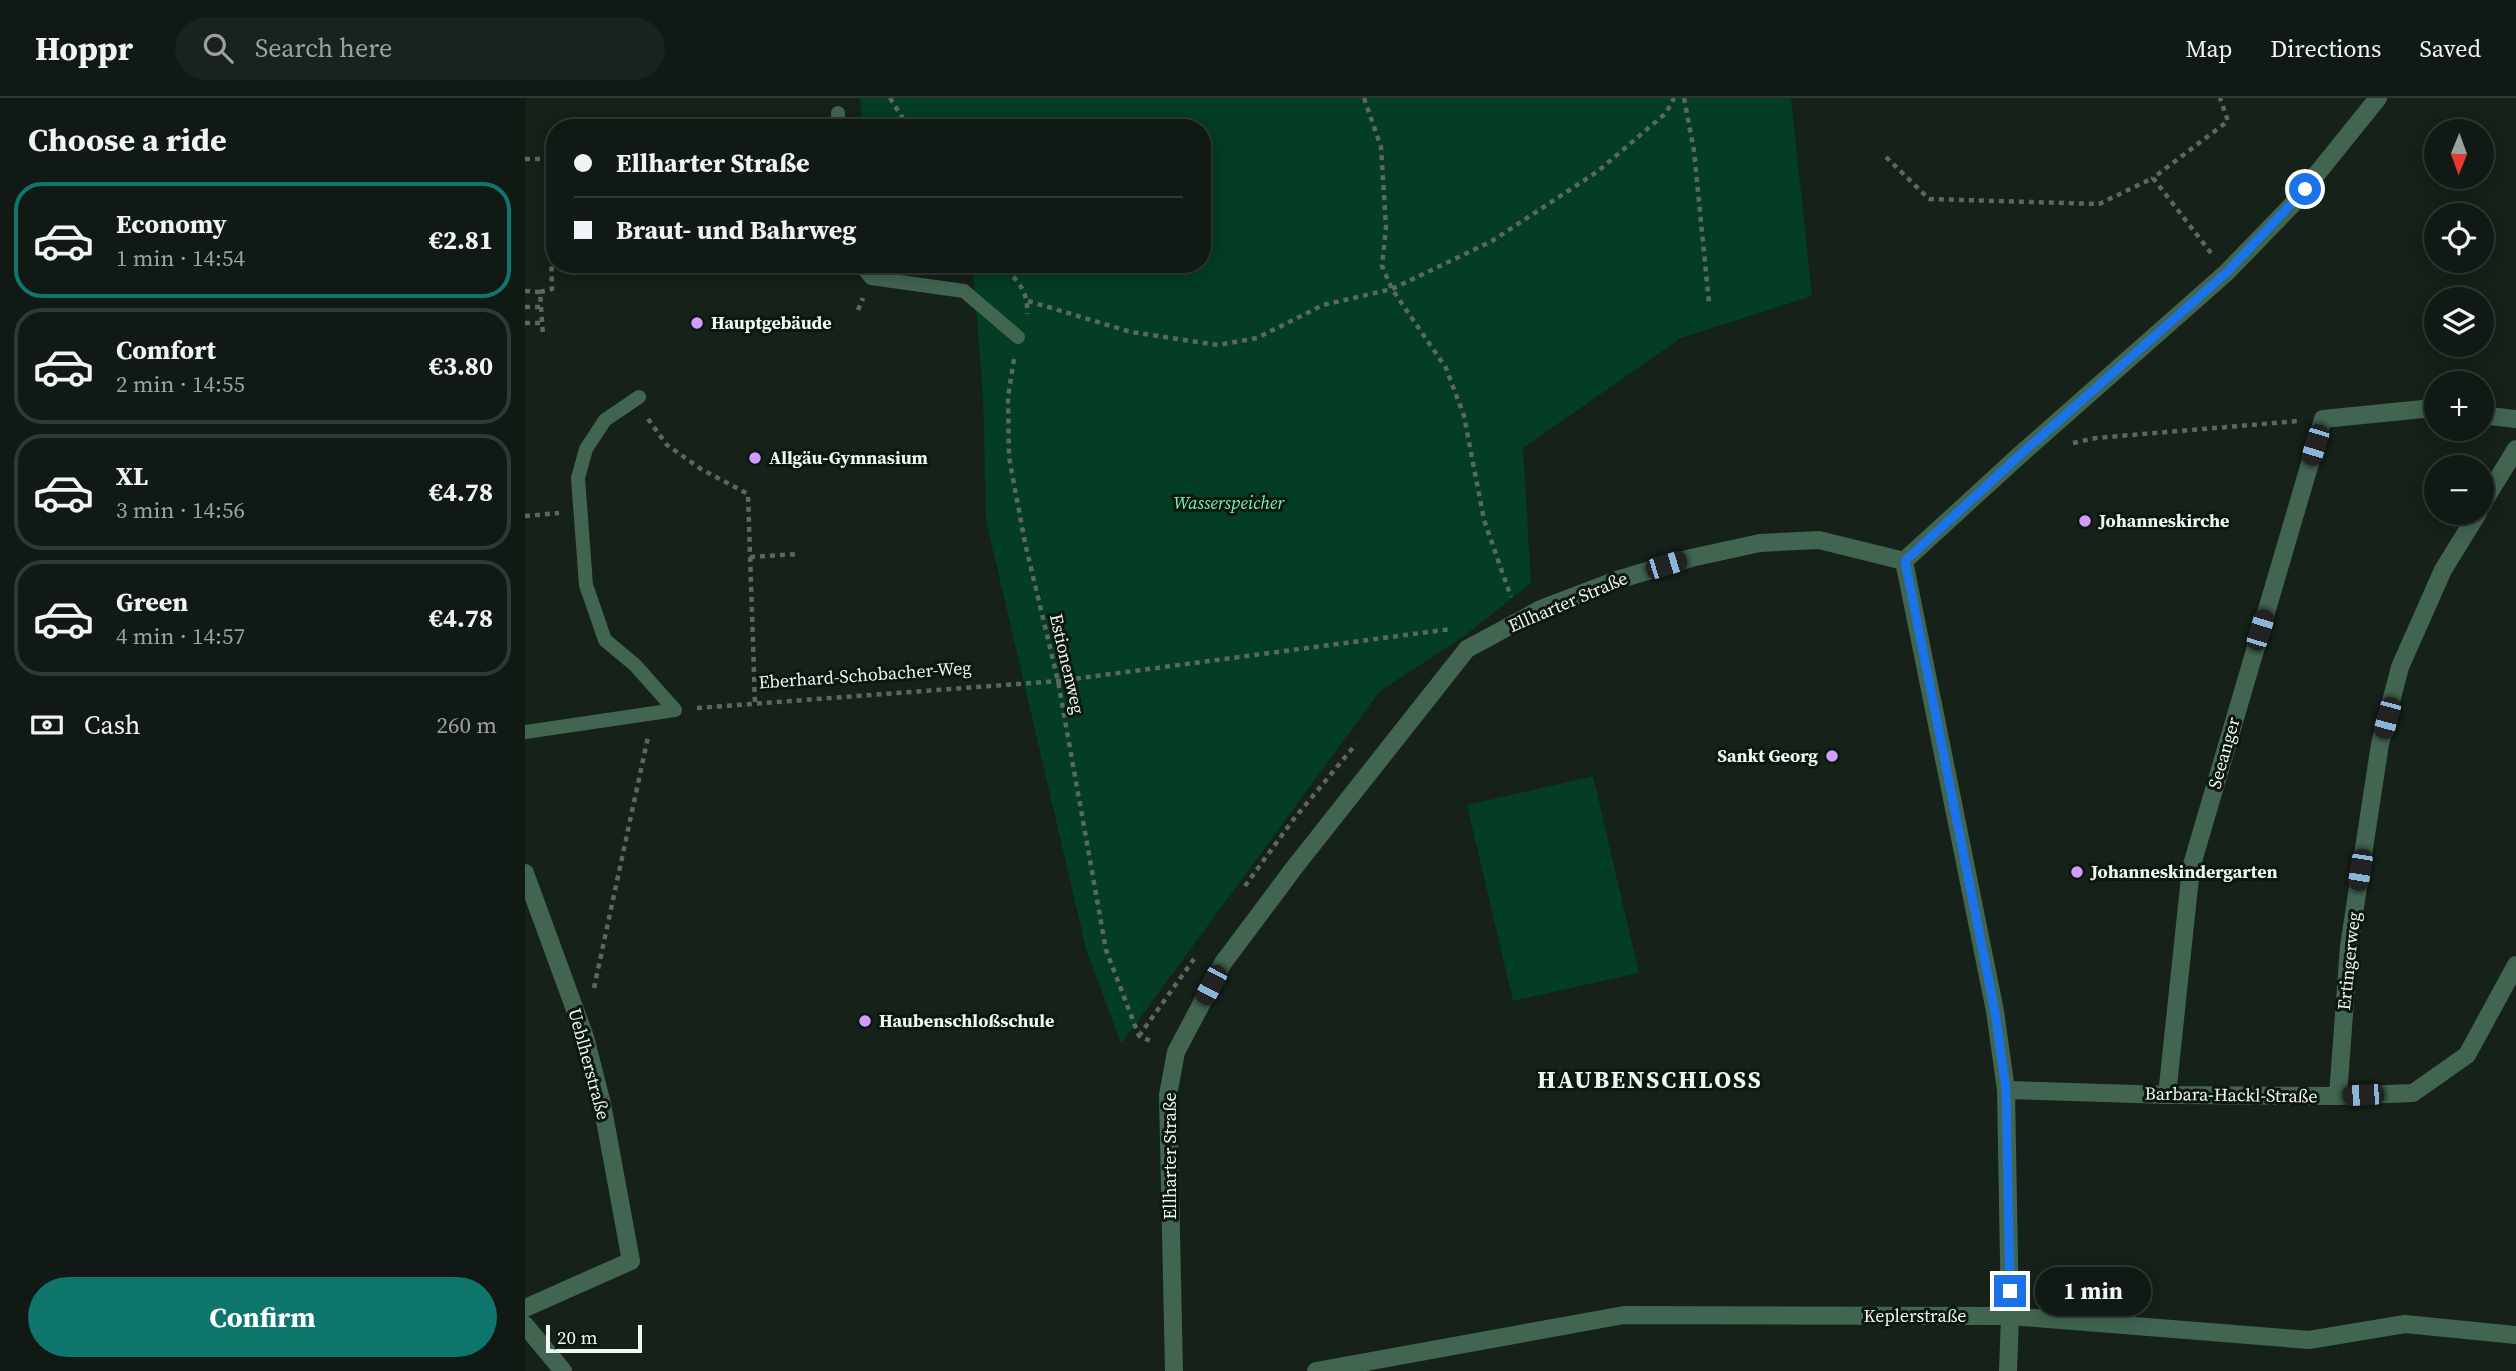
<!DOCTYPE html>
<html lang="en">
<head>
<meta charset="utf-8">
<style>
	:root { --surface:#101913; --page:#19221c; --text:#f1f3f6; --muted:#9ca0a0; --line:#303833; --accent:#0f766e }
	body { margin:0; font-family:"Source Serif 4",serif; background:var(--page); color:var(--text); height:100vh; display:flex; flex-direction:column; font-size:26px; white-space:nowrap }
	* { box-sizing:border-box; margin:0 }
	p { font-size:23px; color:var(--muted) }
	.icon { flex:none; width:38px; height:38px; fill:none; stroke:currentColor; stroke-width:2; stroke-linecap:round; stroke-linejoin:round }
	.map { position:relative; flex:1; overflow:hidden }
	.panel { display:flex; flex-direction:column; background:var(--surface); width:525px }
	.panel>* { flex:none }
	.banner { position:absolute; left:21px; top:21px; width:665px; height:154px; border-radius:28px; box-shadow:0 4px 18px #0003,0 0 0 2px var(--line); display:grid; align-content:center; height:154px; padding:0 28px; background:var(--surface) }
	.needle { width:46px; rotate:181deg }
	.tools { position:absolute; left:1899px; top:21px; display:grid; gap:14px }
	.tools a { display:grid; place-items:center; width:70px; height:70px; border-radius:50%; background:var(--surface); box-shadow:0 4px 18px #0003,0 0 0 2px var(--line); font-size:35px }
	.scale { position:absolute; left:21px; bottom:18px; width:96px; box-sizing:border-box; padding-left:7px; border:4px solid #eff7f1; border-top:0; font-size:19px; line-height:24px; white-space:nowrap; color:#eff7f1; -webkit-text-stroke:5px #0c1710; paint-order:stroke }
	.end { position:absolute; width:32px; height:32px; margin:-16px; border:9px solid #1a73e8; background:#fff; box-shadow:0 0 0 4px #fff }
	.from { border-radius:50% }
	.bubble { position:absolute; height:49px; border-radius:24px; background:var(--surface); box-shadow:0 4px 18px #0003,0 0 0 2px var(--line); font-size:23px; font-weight:700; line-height:49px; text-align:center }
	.car { position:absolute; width:21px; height:42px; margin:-21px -10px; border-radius:9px; box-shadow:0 0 5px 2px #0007; background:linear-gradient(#222 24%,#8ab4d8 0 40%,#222 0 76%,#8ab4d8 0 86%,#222 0) }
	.banner b { display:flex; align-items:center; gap:24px; height:66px; font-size:26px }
	.banner b+b { border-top:2px solid var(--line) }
	.banner i { width:18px; height:18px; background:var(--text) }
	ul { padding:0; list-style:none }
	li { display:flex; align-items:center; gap:21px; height:116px; margin:0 14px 10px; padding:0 14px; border:4px solid var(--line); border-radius:28px }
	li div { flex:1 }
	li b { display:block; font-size:26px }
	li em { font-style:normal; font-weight:700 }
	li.current { border-color:var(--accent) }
	li>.icon { width:63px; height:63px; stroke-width:1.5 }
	h2 { padding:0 28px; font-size:32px; line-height:84px }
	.pay { display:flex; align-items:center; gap:18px; height:77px; padding:0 28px; font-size:26px }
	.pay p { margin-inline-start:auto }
	.cta { display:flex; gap:14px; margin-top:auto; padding:14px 28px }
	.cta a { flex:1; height:80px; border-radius:42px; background:var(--accent); color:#fff; font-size:28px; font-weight:700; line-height:80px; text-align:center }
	header { display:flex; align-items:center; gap:42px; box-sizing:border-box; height:98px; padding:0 35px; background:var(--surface); border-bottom:2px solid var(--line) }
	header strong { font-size:33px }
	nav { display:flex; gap:38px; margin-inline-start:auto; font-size:24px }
	.search { width:490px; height:63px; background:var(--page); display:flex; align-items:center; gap:18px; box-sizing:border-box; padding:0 24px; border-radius:38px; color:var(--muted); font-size:26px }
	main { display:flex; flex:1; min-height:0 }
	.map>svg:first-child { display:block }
</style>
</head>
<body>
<header>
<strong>Hoppr</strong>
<div class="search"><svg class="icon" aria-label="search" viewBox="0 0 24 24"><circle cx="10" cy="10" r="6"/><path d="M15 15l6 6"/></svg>Search here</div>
<nav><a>Map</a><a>Directions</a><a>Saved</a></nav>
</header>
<main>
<section class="panel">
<h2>Choose a ride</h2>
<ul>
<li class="current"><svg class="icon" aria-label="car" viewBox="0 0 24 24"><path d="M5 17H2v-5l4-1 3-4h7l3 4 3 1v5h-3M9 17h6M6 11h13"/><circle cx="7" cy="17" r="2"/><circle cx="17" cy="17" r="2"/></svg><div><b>Economy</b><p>1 min · 14:54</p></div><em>€2.81</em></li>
<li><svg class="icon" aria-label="car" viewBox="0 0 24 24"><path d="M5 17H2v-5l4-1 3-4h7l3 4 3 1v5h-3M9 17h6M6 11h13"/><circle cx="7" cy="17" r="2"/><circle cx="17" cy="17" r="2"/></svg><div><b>Comfort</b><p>2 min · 14:55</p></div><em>€3.80</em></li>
<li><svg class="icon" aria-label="car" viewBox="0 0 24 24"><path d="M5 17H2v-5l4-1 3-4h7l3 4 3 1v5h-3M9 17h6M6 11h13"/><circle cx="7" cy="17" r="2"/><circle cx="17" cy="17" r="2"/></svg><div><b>XL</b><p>3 min · 14:56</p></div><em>€4.78</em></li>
<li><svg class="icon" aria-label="car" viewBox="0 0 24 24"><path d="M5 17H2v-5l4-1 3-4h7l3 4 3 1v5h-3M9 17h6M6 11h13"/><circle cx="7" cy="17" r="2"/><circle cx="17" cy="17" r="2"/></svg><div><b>Green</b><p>4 min · 14:57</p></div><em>€4.78</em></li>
</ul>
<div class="pay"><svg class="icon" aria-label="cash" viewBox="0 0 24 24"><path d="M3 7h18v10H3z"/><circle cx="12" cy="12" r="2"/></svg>Cash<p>260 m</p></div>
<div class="cta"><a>Confirm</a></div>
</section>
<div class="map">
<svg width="1991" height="1273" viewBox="0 0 1991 1273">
	<rect width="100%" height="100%" fill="#152119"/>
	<g fill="#033d23">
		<polygon points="335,0 1266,0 1287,198 1156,240 998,350 1006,485 938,539 855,593 596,946 561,851 461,422 458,298 448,171 435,166 677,166 677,30 338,30"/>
		<polygon points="1068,678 1114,875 988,903 942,707"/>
	</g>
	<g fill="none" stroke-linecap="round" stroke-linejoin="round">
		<g stroke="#5d6760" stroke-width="4.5" stroke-dasharray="5 5" stroke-linecap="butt">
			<polyline points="365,0 384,30"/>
			<polyline points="839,0 856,49 861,129 857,168 867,191 921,270 939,318 959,422 986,499"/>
			<polyline points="1159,0 1169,53 1184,205"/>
			<polyline points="1361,59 1404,101 1574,106 1628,80"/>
			<polyline points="0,61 30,61"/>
			<polyline points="1686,155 1628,80 1703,23 1695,0"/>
			<path d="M473,166C491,179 504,193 502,216"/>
			<polyline points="0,193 15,194 18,237"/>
			<polyline points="15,194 27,191 24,60"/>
			<polyline points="503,203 606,234 693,247 732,240 798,207 867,191 967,143 1072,74 1141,15 1149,0"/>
			<polyline points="0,209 16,209"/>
			<polyline points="333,212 338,200"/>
			<polyline points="0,225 18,225"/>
			<polyline points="489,261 483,299 484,359 500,445 533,583 581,852 614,938 628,944"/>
			<polyline points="123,321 142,347 176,371 223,396 230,604"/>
			<polyline points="1548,345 1571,340 1773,323"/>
			<polyline points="0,418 34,415"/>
			<polyline points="225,459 273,456"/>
			<polyline points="172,610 533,583 926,531"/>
			<polyline points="720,788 768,722 831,646"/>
			<polyline points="69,890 123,639"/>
			<polyline points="614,938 669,861"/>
		</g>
		<g stroke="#416550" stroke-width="14">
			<polyline points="313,15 314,30"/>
			<polyline points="335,166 346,180 439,193 493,239"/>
			<polyline points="0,634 150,612 110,567 80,542 61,487 53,380 61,351 80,322 114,299"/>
		</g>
		<g stroke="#416550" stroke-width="18">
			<polyline points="1956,317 1991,321"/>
			<polyline points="1956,408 1991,351"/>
			<polyline points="1379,463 1470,913 1481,992 1485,1218 1483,1273"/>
			<polyline points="1379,463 1497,355 1701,175 1766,108 1853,0"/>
			<polyline points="0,775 60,939 77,1006 106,1163 0,1210"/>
			<polyline points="1481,992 1642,997 1813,998 1888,995 1942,957 1991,867"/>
			<polyline points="1642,997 1666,770 1798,321 1898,311 1911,312"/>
			<polyline points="1813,998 1824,848 1855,646 1875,569 1918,472 1953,415"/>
			<polyline points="0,1227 38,1273"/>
			<polyline points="649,1273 643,997 651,954 698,865 769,770 942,551 1016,511 1092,482 1166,460 1235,445 1294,442 1379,463"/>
			<polyline points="791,1273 1099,1217 1485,1218 1784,1242 1880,1226 1991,1237"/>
		</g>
	</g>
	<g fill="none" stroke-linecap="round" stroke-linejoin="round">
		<polyline stroke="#1a73e8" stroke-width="9" points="1485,1193 1481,992 1470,914 1380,463 1497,355 1701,175 1780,91"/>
	</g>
	<g fill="#d09dfe" stroke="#0c1710" stroke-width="2.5">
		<circle cx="172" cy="225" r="7"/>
		<circle cx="230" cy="360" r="7"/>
		<circle cx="1560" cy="423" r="7"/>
		<circle cx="1307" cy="658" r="7"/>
		<circle cx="1552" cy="774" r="7"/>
		<circle cx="340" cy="923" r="7"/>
	</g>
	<g text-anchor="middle" stroke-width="6" stroke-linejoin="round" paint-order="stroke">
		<g font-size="18" font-weight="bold" fill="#eff7f1" stroke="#0c1710" text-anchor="start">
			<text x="186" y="231">Hauptgebäude</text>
			<text x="244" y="366">Allgäu-Gymnasium</text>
			<text x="1574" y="429">Johanneskirche</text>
			<text x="1293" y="664" text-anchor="end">Sankt Georg</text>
			<text x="1566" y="780">Johanneskindergarten</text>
			<text x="354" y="929">Haubenschloßschule</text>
		</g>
		<g font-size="18" font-style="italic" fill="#72f4ae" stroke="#0c1710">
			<text x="704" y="411">Wasserspeicher</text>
		</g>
		<g font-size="18" fill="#eff7f1" stroke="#0c1710">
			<text transform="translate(1043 504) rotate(-23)" y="6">Ellharter Straße</text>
			<text transform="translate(542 566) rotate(77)" y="6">Estionenweg</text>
			<text transform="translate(340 577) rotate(-4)" y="6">Eberhard-Schobacher-Weg</text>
			<text transform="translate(1699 655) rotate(-74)" y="6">Seeanger</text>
			<text transform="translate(1824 863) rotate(-84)" y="6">Ertingerweg</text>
			<text transform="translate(64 966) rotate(75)" y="6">Ueblherstraße</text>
			<text transform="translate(1706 997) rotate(1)" y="6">Barbara-Hackl-Straße</text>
			<text transform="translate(645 1058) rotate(-90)" y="6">Ellharter Straße</text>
			<text x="1390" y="1224">Keplerstraße</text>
		</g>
		<g font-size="24" font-weight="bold" letter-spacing="2" fill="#eff7f1" stroke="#0c1710">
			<text x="1125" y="990">HAUBENSCHLOSS</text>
		</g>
	</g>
</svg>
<div class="tools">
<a><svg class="needle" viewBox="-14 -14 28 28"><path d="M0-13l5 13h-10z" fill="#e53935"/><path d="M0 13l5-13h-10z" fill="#9ca0a0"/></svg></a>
<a><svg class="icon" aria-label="locate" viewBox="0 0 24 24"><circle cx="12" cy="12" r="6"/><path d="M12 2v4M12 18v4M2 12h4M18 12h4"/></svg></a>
<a><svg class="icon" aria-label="layers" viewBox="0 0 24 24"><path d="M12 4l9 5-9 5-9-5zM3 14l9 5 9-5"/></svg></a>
<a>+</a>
<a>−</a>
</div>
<div class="scale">20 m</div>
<i class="end from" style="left:1780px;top:91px"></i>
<i class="end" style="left:1485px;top:1193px"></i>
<div class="bubble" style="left:1510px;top:1169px;width:116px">1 min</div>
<i class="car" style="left:1790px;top:347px;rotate:197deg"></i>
<i class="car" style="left:1141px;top:467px;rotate:73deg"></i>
<i class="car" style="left:1735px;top:532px;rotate:17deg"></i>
<i class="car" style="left:1862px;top:620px;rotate:195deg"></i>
<i class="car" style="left:1835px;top:772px;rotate:189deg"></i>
<i class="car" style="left:686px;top:887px;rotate:208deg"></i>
<i class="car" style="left:1838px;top:997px;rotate:267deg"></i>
<div class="banner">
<b><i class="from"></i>Ellharter Straße</b>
<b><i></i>Braut- und Bahrweg</b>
</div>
</div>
</main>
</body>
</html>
